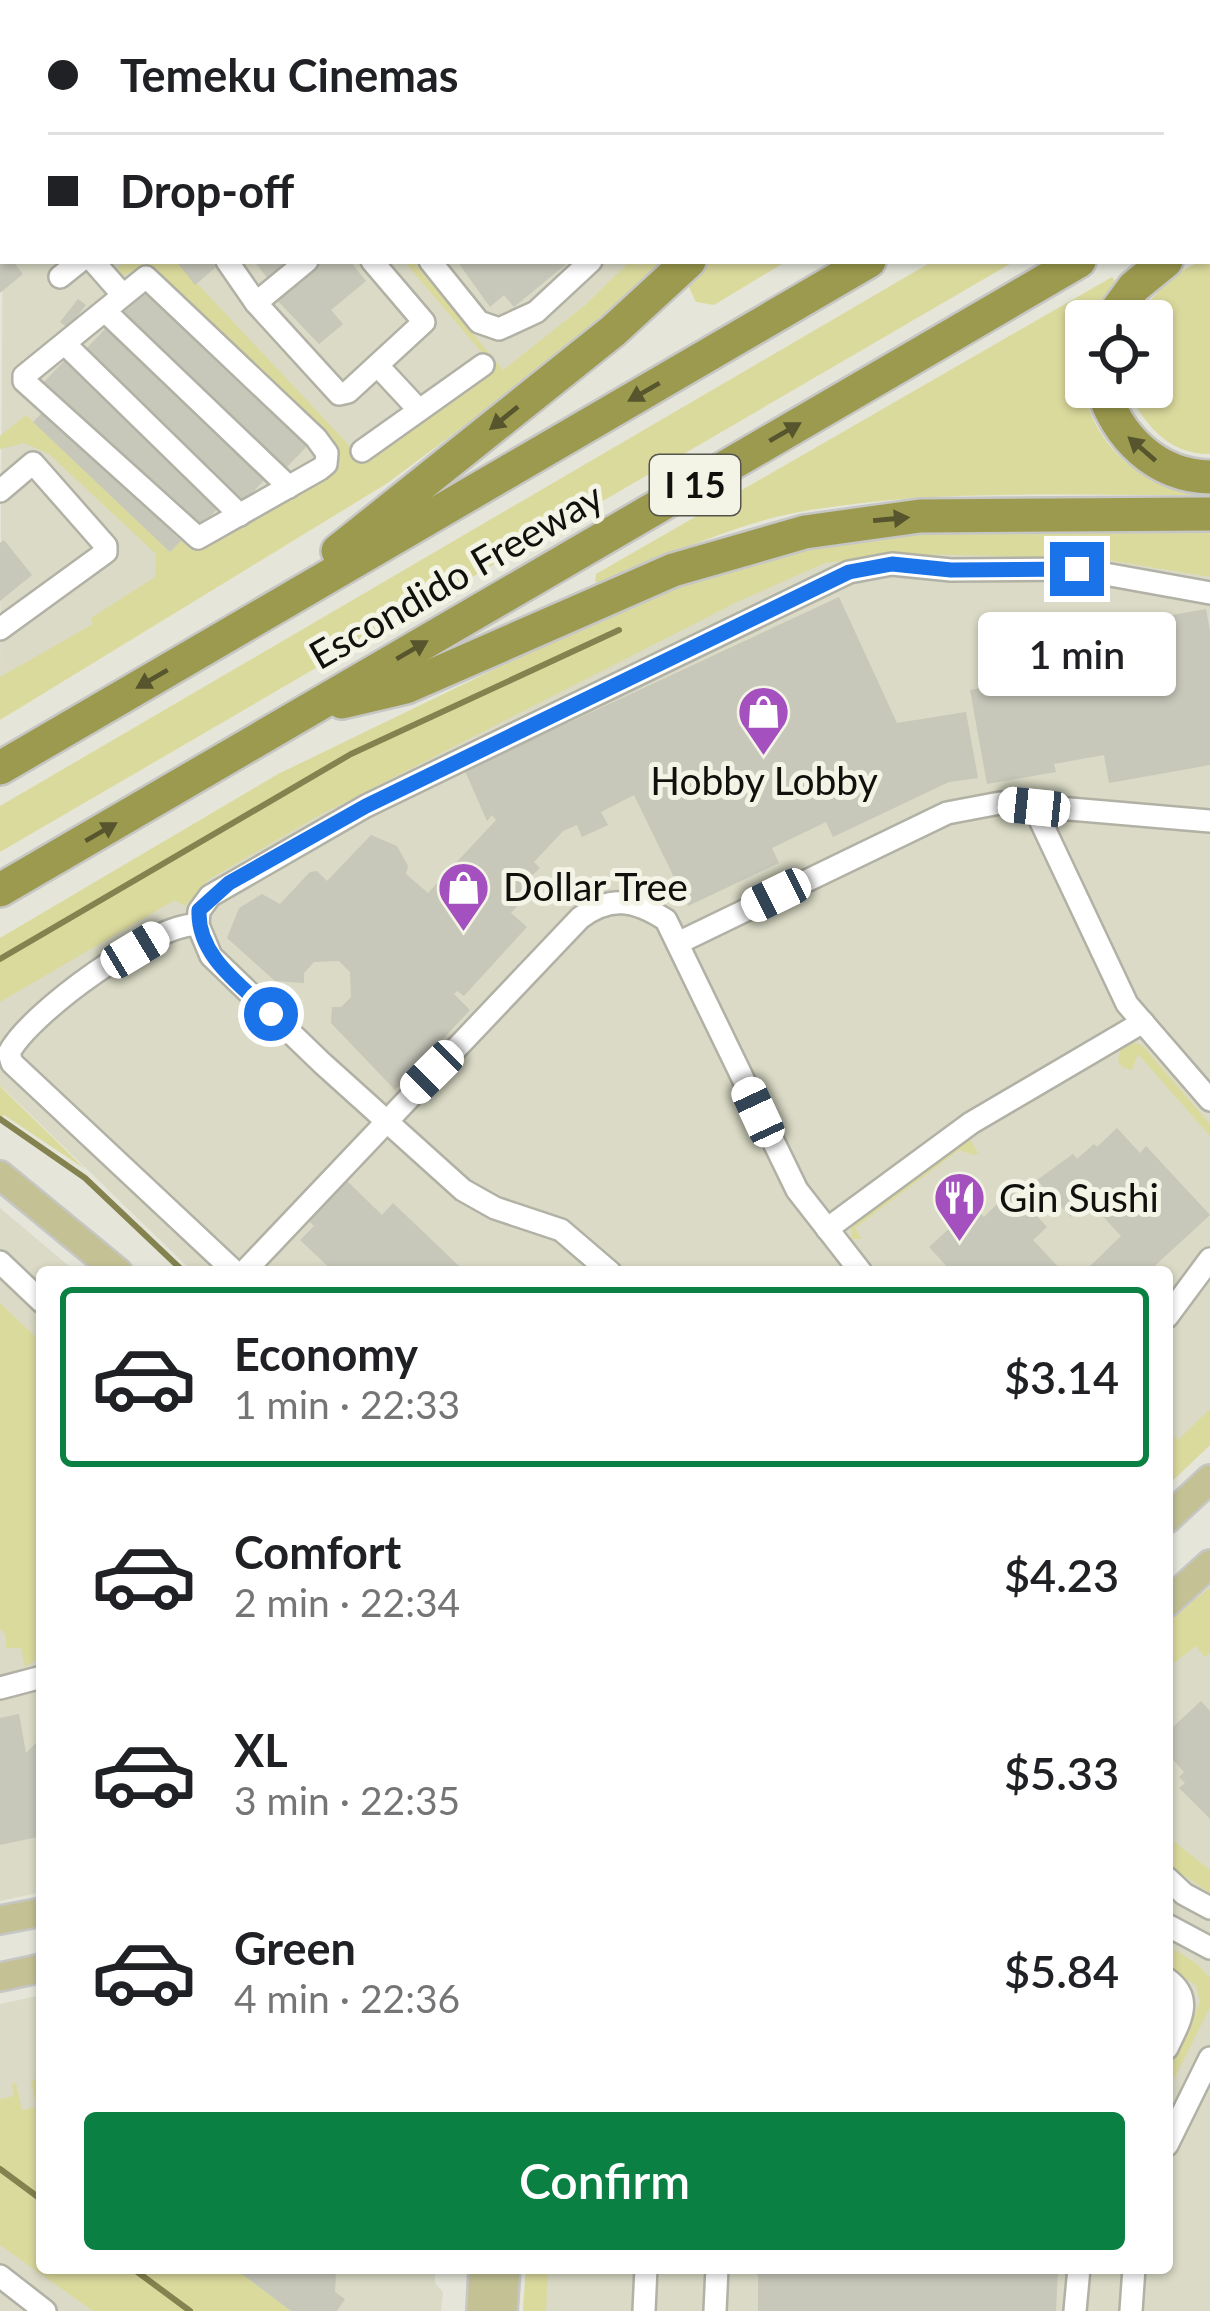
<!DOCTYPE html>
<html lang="en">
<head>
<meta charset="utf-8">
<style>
	:root { --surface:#fff; --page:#f6f6f6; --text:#202124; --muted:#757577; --line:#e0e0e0; --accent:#0b8043 }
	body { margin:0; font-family:Lato,sans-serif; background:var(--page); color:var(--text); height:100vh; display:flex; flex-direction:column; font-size:45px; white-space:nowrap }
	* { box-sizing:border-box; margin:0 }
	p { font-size:39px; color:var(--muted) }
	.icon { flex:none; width:66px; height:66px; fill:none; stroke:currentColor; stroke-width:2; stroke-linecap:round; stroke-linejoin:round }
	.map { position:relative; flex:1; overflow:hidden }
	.panel { position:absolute; left:36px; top:1266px; width:1137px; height:1008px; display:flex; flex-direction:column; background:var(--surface); border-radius:12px; box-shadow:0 3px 9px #0004 }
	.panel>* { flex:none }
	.guide { position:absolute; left:0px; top:0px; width:1212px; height:264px; box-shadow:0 3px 9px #0004; display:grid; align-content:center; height:264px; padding:0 48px; background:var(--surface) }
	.fabs { position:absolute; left:1065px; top:300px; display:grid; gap:24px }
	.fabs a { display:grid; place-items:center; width:108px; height:108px; border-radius:12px; background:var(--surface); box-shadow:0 3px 9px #0004; font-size:60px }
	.end { position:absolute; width:54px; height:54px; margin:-27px; border:15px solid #1a73e8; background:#fff; box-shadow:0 0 0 6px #fff }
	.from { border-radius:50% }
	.bubble { position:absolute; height:84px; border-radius:12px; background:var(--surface); box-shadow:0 3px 9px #0004; font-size:39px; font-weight:600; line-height:84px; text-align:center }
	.car { position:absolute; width:36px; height:72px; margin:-36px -18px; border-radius:15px; box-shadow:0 0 9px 3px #0007; background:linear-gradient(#fff 24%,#345 0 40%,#fff 0 76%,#345 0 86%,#fff 0) }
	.guide b { display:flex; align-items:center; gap:42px; height:114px; font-size:45px }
	.guide b+b { border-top:3px solid var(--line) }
	.guide i { width:30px; height:30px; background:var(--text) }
	ul { padding:21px 0 0; list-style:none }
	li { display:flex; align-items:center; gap:36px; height:180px; margin:0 24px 18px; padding:0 24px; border:6px solid transparent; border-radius:12px }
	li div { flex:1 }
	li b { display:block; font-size:45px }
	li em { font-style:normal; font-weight:600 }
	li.current { border-color:var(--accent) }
	li>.icon { width:108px; height:108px; stroke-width:1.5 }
	.cta { display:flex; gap:24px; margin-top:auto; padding:24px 48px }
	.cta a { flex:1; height:138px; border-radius:12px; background:var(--accent); color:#fff; font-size:48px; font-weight:600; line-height:138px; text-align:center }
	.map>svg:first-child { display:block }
</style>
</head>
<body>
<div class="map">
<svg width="1210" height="2311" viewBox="0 0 1210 2311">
	<rect width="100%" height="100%" fill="#e5e6d9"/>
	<g fill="#dadac6">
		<polygon points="237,0 842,0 233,3"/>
		<polygon points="3,194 3,261 630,261 585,305 481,388 0,682"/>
		<polygon points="1210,529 1210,1445 1167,1486 1167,1272 193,1272 0,1085 0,994 505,696 891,535"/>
		<polygon points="0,1208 76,1272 42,1272 42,1892 0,1901"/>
		<polygon points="1210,1587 1210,2311 523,2311 526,2268 1167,2268 1167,1622"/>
		<polygon points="42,1995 42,2134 0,2110 0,2004"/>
		<polygon points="0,2222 42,2268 126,2311 0,2311"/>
		<polygon points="223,2268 435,2268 435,2283 443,2292 441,2311 280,2311"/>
	</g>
	<g fill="#dbda9d">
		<path d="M1210,253V454C1168,455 1142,422 1126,387H1152V321H1134C1150,300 1181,261 1209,261Z"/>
		<polygon points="126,261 176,261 361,458 370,458 494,367 404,261 413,261 503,370 585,305 630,261 664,261 570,348 386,484 0,720 0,677 93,624 91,618 155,577 156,554 49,454 24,443 0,449 0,436 26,415 170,552 181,541 193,551 331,473 324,436 158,274 143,266 118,278 114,271"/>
		<polygon points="707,261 787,261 714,305 696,302 688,285"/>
		<polygon points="933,261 1015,261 0,852 0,806"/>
		<path d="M1112,277L1115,281C1109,297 1091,313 1086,325C1080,339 1080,356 1081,371C1086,438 1133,483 1198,495C1064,496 926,488 794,513C753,521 710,538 671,553C648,562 620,583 595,582L596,574Z"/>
		<polygon points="1210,529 1210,577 1095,558 904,554 825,563 737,602 318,816 208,880 185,906 175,900 0,1002 0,938 278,774 590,623 704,576 758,559 891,535"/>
		<polygon points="1134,1043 1142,1045 1210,1124 1210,1136 1138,1054 1132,1070 1122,1067 1118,1060 1121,1047"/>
		<polygon points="0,1085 5,1091 85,1169 4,1115 0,1118"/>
		<polygon points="969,1138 978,1153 974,1155 959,1150 855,1228 862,1239 851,1239 852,1223"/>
		<polygon points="0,1303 42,1343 42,1656 25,1667 21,1648 6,1648 6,1635 0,1629"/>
		<polygon points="1210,1409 1210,1445 1167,1486 1167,1435 1170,1432 1178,1440"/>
		<polygon points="1210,1587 1210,1653 1205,1657 1196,1646 1167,1668 1167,1622"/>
		<polygon points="1167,1836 1210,1870 1210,1893 1167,1864"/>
		<polygon points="1167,1945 1196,1963 1210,1978 1210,2007 1167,2093 1167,2073 1200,2002 1196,1985 1167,1967"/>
		<polygon points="36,2079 42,2091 42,2268 234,2268 291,2311 93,2311 0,2245 0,2099 14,2096 12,2084 16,2083 22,2110 36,2107 31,2081"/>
		<polygon points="526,2268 548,2268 546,2311 523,2311"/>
	</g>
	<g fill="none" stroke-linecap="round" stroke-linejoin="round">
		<g stroke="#84824e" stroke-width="6">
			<polyline points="0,959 351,754 619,630"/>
			<polyline points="0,1119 85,1178 184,1272"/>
			<polyline points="0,2169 42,2200"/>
			<polyline points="132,2268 190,2311"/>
		</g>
	</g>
	<g fill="#c7c7ba">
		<polygon points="0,261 13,261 23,274 0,293"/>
		<polygon points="176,261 211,261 216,267 195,285"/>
		<polygon points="254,261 293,261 269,280"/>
		<polygon points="319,261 350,261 366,281 331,310 343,324 319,344 275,298"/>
		<polygon points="457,261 570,261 514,307 504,295 490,307"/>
		<polygon points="146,287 310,443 285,469 121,314"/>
		<polygon points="78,299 86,305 68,328 60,322"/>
		<polygon points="108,326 267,477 242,504 83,352"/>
		<polygon points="67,358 219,507 198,529 42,384"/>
		<polygon points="45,410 181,541 170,552 33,422"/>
		<polygon points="4,540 32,575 0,601 0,543"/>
		<polygon points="839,597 897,723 966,712 978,778 949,782 833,837 826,822 772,848 779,863 688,906 634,795 601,812 608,825 582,837 577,825 563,831 534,862 540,868 525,882 532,889 511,913 527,927 464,996 457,991 454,994 470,1010 395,1090 331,1023 332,1007 341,1007 351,997 350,972 339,961 314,962 304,973 304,983 275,981 227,938 239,908 262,894 280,904 310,872 317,871 327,881 371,835 397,846 408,866 406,874 428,893 496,820 492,815 487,821 465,771"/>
		<polygon points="1206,609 1210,631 1210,765 1109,783 1104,755 1054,764 1056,772 987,784 970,690 1043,676 1046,693 1092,685 1082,631"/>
		<polygon points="1117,1128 1140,1153 1146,1146 1210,1215 1148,1272 1084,1272 1121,1236 1088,1200 1071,1217 1037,1180 1073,1154 1077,1159 1094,1144 1097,1147"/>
		<polygon points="346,1180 382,1215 393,1203 459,1266 453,1272 334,1272 300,1240 314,1226 308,1220"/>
		<polygon points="1012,1189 1047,1227 1033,1240 1063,1272 952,1272 929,1247 974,1206 984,1217"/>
		<polygon points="1201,1701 1210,1711 1210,1819 1179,1788 1185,1783 1179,1777 1184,1772 1167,1753 1167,1721 1173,1727"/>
		<polygon points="19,1714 26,1753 42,1737 42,1818 39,1821 42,1836 0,1845 0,1718"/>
		<polygon points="234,2268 322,2268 336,2272 335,2292 345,2299 337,2311 291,2311"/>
		<polygon points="751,2268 1058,2268 1056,2311 758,2311 758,2276"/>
	</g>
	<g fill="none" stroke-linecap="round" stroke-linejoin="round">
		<defs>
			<g id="minor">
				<polyline points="162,0 165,3"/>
				<polyline points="343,0 346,3"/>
				<polyline points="637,0 639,3"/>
				<polyline points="308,3 314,0"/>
				<polyline points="542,3 545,0"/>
				<polyline points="802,3 804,0"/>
				<polyline points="93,261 122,294"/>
				<polyline points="227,261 256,303 339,394 348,392 424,322 372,261"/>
				<polyline points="430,261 479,322 499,329 536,312 591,261"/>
				<polyline points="60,277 80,261"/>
				<polygon points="146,277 316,438 327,453 326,464 320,469 198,538 24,381 24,376"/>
				<polyline points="256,303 307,261"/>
				<polyline points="105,311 289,487"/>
				<polyline points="66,345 240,515"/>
				<polyline points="378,366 419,410"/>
				<polyline points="362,451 483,365"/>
				<polyline points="0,491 33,463 106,546 106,552 0,629"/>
				<polyline points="1034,807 1127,1004 1210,1100"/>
				<path d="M198,925C156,921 28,1014 9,1053L12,1063L235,1272"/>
				<polyline points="680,942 947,813 1000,803 1210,821"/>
				<polyline points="827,1229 971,1123 1143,1022"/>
				<polyline points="0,1262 42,1302"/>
				<path d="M244,1272L580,918C611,895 635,900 666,920L797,1190L861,1272"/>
				<polyline points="610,1272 561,1230 495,1208 463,1190 322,1063 211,956 198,925 199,911 210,896 366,806 849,572 892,564 951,570 1077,569 1210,593"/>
				<polyline points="1167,1317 1210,1259"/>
				<polyline points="0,1688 42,1677"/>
				<polyline points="1167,1878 1184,1894 1210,1908"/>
				<polyline points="1167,1925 1210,1948"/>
				<path d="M1167,1979C1195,1999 1179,2022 1167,2048"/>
				<polyline points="1167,2145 1210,2058"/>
				<polyline points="0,2276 45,2311"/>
				<polyline points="644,2311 646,2268"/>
				<polyline points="715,2311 717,2268"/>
				<polyline points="1075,2311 1079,2268"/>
				<polyline points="1131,2311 1134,2268"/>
			</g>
			<g id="major">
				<polyline points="1091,0 1094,3"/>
				<polyline points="1148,0 1151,3"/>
				<polyline points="184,3 188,0"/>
				<polyline points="0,156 3,154"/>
				<polyline points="0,1175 118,1272"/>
				<polyline points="1167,1519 1210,1479"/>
				<polyline points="1167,1603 1210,1564"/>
				<polyline points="0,1920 42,1912"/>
				<polyline points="0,1977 42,1968"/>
				<polyline points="481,2311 483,2268"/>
				<polyline points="503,2311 506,2268"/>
			</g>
			<g id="highway">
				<polyline points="1179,0 1181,3"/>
				<polyline points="912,3 914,0"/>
				<polyline points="1209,18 1210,17"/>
				<polyline points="1209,49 1210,51"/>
				<polyline points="1209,138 1210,139"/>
				<polyline points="1209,186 1210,185"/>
				<polyline points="1209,229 1210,229"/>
				<polyline points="1109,321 1134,287 1166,261"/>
				<path d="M1102,387C1117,437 1156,476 1210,477"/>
				<polyline points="338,551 613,331 689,261"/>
				<polyline points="342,702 406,687 673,570 805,532 920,516 1210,514"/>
				<polyline points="0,768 869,261"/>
				<polyline points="0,890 1079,261"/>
			</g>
		</defs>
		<use href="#minor" stroke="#b1b1a5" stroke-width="26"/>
		<use href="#major" stroke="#c6c6c5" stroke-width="32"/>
		<use href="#highway" stroke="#c6c6c5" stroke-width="38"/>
		<use href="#minor" stroke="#fff" stroke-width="21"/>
		<use href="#major" stroke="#c4c295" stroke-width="27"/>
		<use href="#highway" stroke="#9c9a4e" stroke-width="33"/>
	</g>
	<defs><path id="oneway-solid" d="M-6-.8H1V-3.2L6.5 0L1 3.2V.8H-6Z" transform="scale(3)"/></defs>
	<g fill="#56552d">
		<use href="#oneway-solid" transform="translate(644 392) rotate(150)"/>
		<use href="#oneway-solid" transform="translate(504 418) rotate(141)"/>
		<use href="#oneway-solid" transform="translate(785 432) rotate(-30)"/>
		<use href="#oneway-solid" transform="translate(1142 449) rotate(-139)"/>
		<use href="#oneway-solid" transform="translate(891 519) rotate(-5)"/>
		<use href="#oneway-solid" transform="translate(412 650) rotate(-30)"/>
		<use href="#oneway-solid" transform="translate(152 679) rotate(150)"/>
		<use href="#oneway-solid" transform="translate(101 832) rotate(-30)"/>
	</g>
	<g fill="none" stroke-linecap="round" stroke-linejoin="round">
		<path stroke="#1a73e8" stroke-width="15" d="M271,1014C241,985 197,956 199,910L229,883L366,806L849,572L892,564L951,570L1077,569"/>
	</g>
	<defs>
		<symbol id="shop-pin" viewBox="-11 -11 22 30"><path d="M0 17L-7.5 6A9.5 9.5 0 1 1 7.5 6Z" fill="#a450bf" stroke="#f3f3e6"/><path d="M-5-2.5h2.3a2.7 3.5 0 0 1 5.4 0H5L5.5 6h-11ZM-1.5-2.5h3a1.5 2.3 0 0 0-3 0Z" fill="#fff"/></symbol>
		<symbol id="restaurant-pin" viewBox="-11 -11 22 30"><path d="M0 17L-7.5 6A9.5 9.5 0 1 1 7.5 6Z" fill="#a450bf" stroke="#f3f3e6"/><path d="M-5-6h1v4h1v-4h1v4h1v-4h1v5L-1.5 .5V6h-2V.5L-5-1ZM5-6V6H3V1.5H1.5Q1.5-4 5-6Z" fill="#fff"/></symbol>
	</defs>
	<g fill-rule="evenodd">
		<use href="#shop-pin" x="734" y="682" width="59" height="81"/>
		<use href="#shop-pin" x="434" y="858" width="59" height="81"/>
		<use href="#restaurant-pin" x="930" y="1168" width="59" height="81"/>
	</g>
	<g text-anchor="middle" stroke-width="10" stroke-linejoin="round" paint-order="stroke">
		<rect fill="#f3f3e6" stroke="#54544d" stroke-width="3" x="650" y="455" width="90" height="60" rx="9"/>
		<g font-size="36" font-weight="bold" fill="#10100c">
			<text x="695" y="498">I 15</text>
		</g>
		<g font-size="39" fill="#10100c" stroke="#f3f3e6">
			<text transform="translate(456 576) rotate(-30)" y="14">Escondido Freeway</text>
		</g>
		<g font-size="39" fill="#10100c" stroke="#f3f3e6" text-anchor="start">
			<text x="764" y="795" text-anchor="middle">Hobby Lobby</text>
			<text x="503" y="901">Dollar Tree</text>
			<text x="999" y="1212">Gin Sushi</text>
		</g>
	</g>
</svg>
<div class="fabs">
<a><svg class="icon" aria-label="locate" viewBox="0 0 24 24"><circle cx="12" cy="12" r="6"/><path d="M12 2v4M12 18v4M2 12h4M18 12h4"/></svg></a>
</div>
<i class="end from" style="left:271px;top:1014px"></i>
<i class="end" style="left:1077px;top:569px"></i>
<div class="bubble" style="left:978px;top:612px;width:198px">1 min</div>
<i class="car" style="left:1034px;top:807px;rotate:276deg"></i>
<i class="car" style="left:776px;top:895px;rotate:244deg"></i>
<i class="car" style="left:135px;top:950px;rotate:59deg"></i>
<i class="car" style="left:432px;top:1072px;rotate:225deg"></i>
<i class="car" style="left:758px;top:1112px;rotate:335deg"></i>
<div class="guide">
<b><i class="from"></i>Temeku Cinemas</b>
<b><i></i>Drop-off</b>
</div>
<section class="panel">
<ul>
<li class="current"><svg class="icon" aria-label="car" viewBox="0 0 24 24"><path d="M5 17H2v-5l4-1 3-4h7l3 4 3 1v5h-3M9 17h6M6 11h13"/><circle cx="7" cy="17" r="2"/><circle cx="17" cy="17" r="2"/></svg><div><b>Economy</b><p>1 min · 22:33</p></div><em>$3.14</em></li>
<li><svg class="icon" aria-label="car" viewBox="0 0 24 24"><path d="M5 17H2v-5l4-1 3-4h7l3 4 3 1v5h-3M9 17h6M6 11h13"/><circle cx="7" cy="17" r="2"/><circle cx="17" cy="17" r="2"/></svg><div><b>Comfort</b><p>2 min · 22:34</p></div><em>$4.23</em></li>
<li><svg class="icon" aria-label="car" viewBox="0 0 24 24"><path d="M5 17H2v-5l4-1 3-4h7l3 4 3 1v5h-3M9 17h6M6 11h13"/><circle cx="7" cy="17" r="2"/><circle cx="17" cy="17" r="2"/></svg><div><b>XL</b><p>3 min · 22:35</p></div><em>$5.33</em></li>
<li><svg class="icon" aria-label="car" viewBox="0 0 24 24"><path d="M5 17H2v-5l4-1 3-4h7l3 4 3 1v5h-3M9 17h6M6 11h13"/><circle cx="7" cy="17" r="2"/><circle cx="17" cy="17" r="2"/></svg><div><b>Green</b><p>4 min · 22:36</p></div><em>$5.84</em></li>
</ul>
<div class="cta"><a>Confirm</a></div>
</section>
</div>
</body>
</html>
